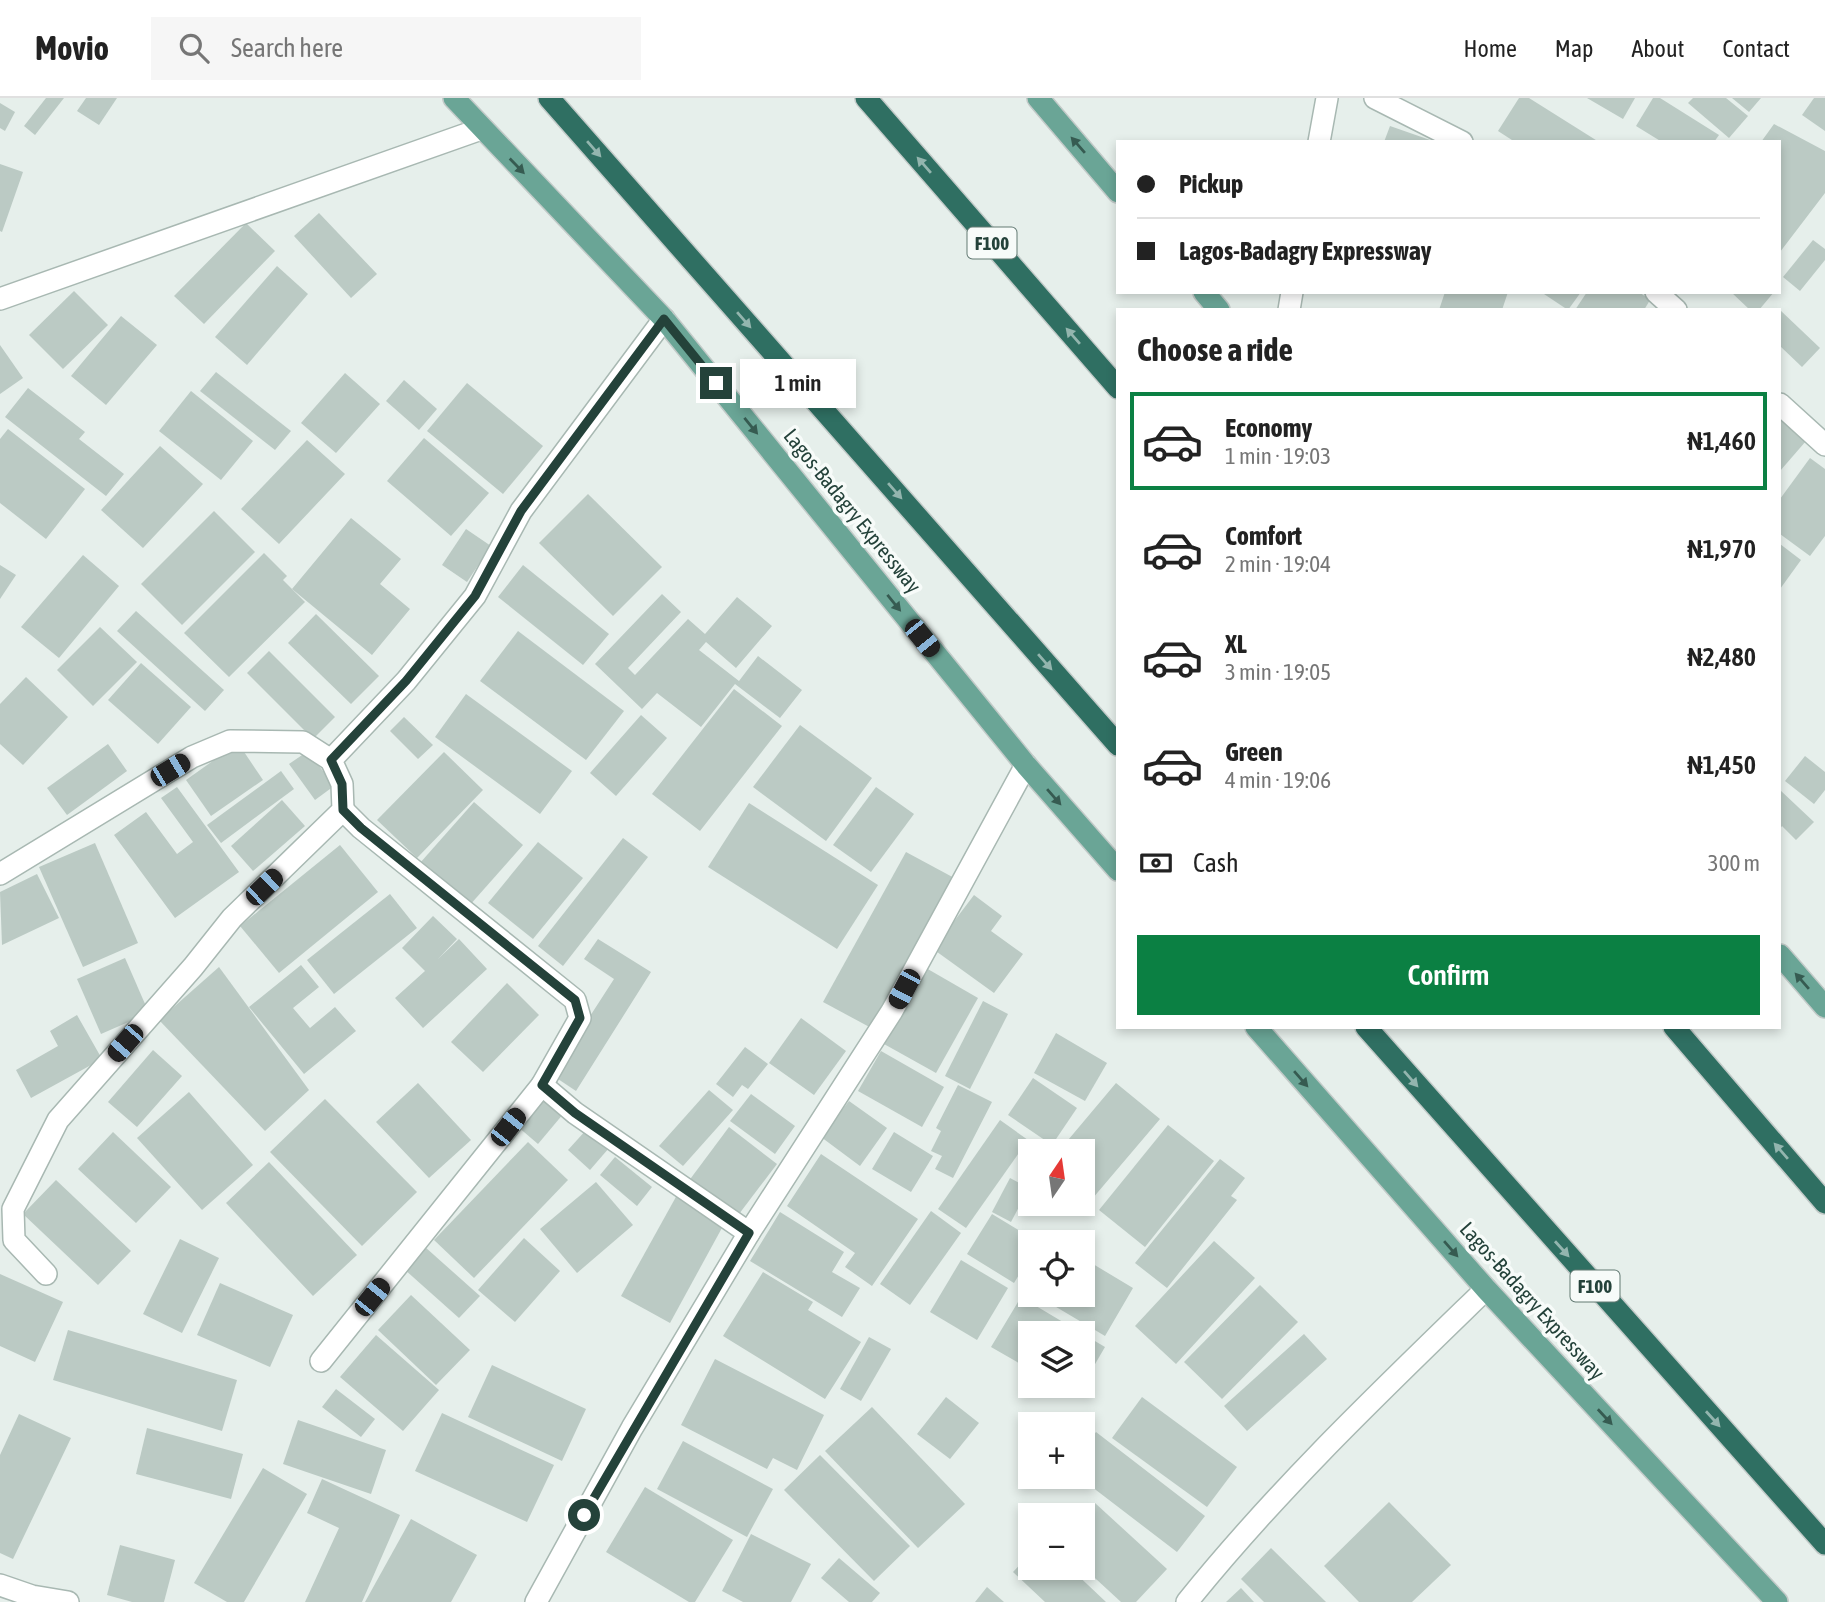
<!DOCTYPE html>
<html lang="en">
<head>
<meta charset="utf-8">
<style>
	:root { --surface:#fff; --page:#f6f6f6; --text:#222; --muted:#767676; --line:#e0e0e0; --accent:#0b8043 }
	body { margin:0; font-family:"Asap Condensed",sans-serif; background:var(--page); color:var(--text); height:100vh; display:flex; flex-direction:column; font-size:26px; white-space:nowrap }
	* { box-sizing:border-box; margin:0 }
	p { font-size:23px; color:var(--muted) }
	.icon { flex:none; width:38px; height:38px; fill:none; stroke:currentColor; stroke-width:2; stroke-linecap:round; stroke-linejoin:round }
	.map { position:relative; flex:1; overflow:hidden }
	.drawer { position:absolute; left:1116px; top:210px; width:665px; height:721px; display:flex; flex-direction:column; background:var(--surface); border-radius:0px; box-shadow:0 4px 10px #0003 }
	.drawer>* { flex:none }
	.banner { position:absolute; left:1116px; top:42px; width:665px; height:154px; border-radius:0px; box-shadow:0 4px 10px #0003; display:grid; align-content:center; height:154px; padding:0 21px; background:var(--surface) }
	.needle { width:46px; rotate:13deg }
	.tools { position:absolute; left:1018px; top:1041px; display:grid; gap:14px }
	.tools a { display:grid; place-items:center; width:77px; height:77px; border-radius:0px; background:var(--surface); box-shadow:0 4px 10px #0003; font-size:35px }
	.end { position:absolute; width:32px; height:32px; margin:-16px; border:9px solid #24423a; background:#fff; box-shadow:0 0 0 4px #fff }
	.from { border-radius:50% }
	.bubble { position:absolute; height:49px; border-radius:0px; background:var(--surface); box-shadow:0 4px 10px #0003; font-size:23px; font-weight:600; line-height:49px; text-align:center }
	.car { position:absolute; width:21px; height:42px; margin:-21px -10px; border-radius:9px; box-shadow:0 0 5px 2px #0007; background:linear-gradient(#222 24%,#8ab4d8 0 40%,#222 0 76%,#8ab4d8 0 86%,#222 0) }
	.banner b { display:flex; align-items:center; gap:24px; height:66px; font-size:26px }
	.banner b+b { border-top:2px solid var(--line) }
	.banner i { width:18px; height:18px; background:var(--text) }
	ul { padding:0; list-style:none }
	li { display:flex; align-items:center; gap:21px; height:98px; margin:0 14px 10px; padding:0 7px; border:4px solid transparent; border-radius:0px }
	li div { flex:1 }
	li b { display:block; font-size:26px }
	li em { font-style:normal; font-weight:600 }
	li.selected { border-color:var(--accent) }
	li>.icon { width:63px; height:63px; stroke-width:1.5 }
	h2 { padding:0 21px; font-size:32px; line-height:84px }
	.pay { display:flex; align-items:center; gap:18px; height:77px; padding:0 21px; font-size:26px }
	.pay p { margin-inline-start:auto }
	.primary-button { display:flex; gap:14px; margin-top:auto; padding:14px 21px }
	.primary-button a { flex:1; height:80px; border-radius:0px; background:var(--accent); color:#fff; font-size:28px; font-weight:600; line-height:80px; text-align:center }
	header { display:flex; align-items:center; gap:42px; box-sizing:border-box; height:98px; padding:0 35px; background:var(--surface); border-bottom:2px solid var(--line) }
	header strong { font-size:33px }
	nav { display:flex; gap:38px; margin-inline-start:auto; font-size:24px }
	.search { width:490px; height:63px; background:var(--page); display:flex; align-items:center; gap:18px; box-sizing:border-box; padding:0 24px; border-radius:0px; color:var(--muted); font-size:26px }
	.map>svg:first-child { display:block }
</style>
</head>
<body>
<header>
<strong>Movio</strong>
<div class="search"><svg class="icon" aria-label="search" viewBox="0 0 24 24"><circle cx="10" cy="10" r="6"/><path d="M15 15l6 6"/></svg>Search here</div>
<nav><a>Home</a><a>Map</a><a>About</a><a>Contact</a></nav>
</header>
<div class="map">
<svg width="1825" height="1504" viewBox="0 0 1825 1504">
	<rect width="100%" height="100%" fill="#e6efeb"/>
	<g fill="#bbcac4">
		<polygon points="46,0 64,0 35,37 24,28"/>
		<polygon points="86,0 117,0 99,27 77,13"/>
		<polygon points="1519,0 1529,0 1599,44 1515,44 1498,33"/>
		<polygon points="1587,0 1635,0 1623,21"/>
		<polygon points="1653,0 1660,0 1719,37 1714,44 1662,44 1636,28"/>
		<polygon points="1693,0 1726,0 1748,18 1729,40 1688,5"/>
		<polygon points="1732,0 1761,0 1749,14"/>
		<polygon points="1814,0 1825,0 1825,33 1802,17"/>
		<polygon points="0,5 15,14 5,33 0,30"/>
		<polygon points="1774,26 1825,53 1825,95 1780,154 1780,44 1761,44"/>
		<polygon points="1390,28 1433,43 1433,44 1384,44"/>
		<polygon points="0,66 23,74 2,134 0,133"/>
		<polygon points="319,115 377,176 351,200 294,138"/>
		<polygon points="246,125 275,153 204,226 174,198"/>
		<polygon points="1813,142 1825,151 1825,162 1800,193 1783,179"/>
		<polygon points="277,168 308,196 247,267 215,239"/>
		<polygon points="74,193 108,227 63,271 29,237"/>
		<polygon points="1445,194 1508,194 1502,212 1439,212"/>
		<polygon points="1541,194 1581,194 1568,212"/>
		<polygon points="1587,194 1639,194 1650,202 1644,212 1575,212"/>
		<polygon points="1731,194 1774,194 1759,212 1750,212"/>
		<polygon points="1780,212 1820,250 1802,269 1780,248"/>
		<polygon points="121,218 157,247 106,307 71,278"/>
		<polygon points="0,247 23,280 0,296"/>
		<polygon points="216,274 291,333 275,352 200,293"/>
		<polygon points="345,275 380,306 336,355 301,325"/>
		<polygon points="404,282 437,311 419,332 386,303"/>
		<polygon points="467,285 543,348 503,396 427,333"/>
		<polygon points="28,290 85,334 79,341 124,376 106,398 5,319"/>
		<polygon points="191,293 253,343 221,382 159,333"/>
		<polygon points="1780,321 1806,343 1780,373"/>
		<polygon points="8,331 85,391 46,441 0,405 0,341"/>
		<polygon points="424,340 489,395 451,438 387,383"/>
		<polygon points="307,342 345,376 279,446 241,411"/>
		<polygon points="160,348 203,386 143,450 101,412"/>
		<polygon points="1810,360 1825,371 1825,438 1810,458 1780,436 1780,401"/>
		<polygon points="588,396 662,469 613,518 539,445"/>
		<polygon points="214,413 255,454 182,527 141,486"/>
		<polygon points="351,420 401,461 380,486 410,511 372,557 292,491"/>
		<polygon points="466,431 491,448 467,484 442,467"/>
		<polygon points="1780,446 1801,462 1780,491"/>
		<polygon points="264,455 287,478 283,482 305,504 229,579 184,535"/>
		<polygon points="83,457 119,488 59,560 21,529"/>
		<polygon points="0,467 16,477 0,501"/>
		<polygon points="523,467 609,536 583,567 498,499"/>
		<polygon points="662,496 681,514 628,570 635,577 688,521 705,536 737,499 772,528 736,570 706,544 699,552 739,583 758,558 802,592 780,620 735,586 701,629 657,595 642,611 595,566"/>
		<polygon points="136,513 224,592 205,613 117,533"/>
		<polygon points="316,516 379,578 351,606 288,545"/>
		<polygon points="100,529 137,564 93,608 57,572"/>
		<polygon points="518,533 624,613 586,662 480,583"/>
		<polygon points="269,553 335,619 313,641 247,575"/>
		<polygon points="141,565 191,609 158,646 108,602"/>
		<polygon points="26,579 68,619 23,667 0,646 0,606"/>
		<polygon points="734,591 782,628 700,733 652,696"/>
		<polygon points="466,596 572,673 540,716 435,639"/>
		<polygon points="641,617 667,640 616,698 590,675"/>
		<polygon points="404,619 433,647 418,661 390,633"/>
		<polygon points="800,627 872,680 826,743 753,689"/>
		<polygon points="238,645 263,682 211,718 186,682"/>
		<polygon points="108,646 127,673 67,717 47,690"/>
		<polygon points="308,653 334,688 315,702 289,666"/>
		<polygon points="444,654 483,692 417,760 377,722"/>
		<polygon points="1805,658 1825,674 1825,692 1814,706 1785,683"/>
		<polygon points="281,673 294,691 221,745 207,727"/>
		<polygon points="177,689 239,774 175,820 114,737 146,714 177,756 193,744 161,700"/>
		<polygon points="876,689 914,716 871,774 833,747"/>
		<polygon points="1780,692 1814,724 1796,742 1782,728 1780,731"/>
		<polygon points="282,702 305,728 253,773 231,748"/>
		<polygon points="474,704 523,747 469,808 420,765"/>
		<polygon points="749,705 878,787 837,851 708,769"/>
		<polygon points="623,740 648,759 563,868 538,848"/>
		<polygon points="538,744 583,780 533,841 488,805"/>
		<polygon points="95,745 138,845 83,869 39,769"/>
		<polygon points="340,747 378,794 279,875 240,828"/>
		<polygon points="906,754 958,782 875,932 823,904"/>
		<polygon points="37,776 59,820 2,847 0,794"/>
		<polygon points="390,796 417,830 334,896 307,862"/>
		<polygon points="974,797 1002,818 991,833 1023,856 994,895 933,851"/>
		<polygon points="433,818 457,841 438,861 459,841 487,871 423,930 395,900 425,873 402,850"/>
		<polygon points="598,841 651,874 576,993 552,977 614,881 584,861"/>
		<polygon points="125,860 149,915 101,936 77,881"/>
		<polygon points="301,867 319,889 293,910 310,930 335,909 356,933 304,976 249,909"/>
		<polygon points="219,869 309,992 265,1033 159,922"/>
		<polygon points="926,870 978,900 936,975 884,946"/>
		<polygon points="507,885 539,917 483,974 451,944"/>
		<polygon points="983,903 1008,916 970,991 945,978"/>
		<polygon points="77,917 102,961 31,1000 16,972 58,948 50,933"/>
		<polygon points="801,920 846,953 814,997 769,965"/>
		<polygon points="1056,935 1107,965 1085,1003 1034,975"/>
		<polygon points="745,949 768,966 748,991 742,987 733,999 716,986"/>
		<polygon points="153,952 182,978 137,1029 108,1004"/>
		<polygon points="881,953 944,989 922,1029 858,993"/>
		<polygon points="1033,980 1077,1010 1052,1047 1008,1017"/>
		<polygon points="418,985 471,1042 429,1080 376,1024"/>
		<polygon points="1116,985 1160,1021 1081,1114 1071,1106 1083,1106 1083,1054 1058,1054"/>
		<polygon points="958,987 992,1004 953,1080 935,1071 942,1058 931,1053 941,1033 936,1030"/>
		<polygon points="709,992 733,1012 683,1068 659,1048"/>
		<polygon points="189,994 253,1067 202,1112 137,1040"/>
		<polygon points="751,996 795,1028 775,1056 730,1023"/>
		<polygon points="543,998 564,1015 538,1046 517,1028"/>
		<polygon points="325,1001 417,1094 362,1148 270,1054"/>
		<polygon points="849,1003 887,1030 860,1068 821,1039"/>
		<polygon points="1000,1022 1028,1042 966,1130 938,1111"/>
		<polygon points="1168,1027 1214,1063 1145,1149 1099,1112"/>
		<polygon points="729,1029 777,1066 736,1120 688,1084"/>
		<polygon points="587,1031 609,1050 590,1072 568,1052"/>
		<polygon points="113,1034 171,1089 136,1125 78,1071"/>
		<polygon points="894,1034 933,1058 911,1094 872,1071"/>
		<polygon points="528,1044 568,1082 474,1180 434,1142"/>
		<polygon points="821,1056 918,1121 872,1188 845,1169 855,1155 787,1108"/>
		<polygon points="615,1059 652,1089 637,1108 600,1077"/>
		<polygon points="1220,1061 1245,1080 1231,1098 1237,1102 1167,1190 1135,1165"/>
		<polygon points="269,1064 357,1157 313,1198 226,1105"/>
		<polygon points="1010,1080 1029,1090 1011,1124 992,1114"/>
		<polygon points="56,1082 131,1153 98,1187 23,1116"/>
		<polygon points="596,1084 633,1127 577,1175 540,1131"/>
		<polygon points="677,1097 723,1128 670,1225 621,1198"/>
		<polygon points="931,1113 961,1135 910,1207 880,1186"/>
		<polygon points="780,1114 844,1154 832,1174 860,1190 842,1219 750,1163"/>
		<polygon points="992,1116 1038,1144 1031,1144 1031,1157 1014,1185 967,1156"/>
		<polygon points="524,1140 560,1173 515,1224 478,1192"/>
		<polygon points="180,1141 219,1160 182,1235 143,1216"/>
		<polygon points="1214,1143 1255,1180 1176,1266 1135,1228"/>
		<polygon points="425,1149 480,1198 459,1220 404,1171"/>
		<polygon points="1083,1160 1133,1190 1105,1238 1036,1197 1083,1197"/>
		<polygon points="961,1162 1008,1190 977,1242 930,1214"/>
		<polygon points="763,1174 813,1204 808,1212 861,1244 825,1301 723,1238"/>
		<polygon points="0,1176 63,1204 35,1264 0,1248"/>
		<polygon points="220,1185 293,1217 270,1269 197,1237"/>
		<polygon points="1260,1187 1298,1224 1222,1301 1184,1264"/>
		<polygon points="411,1197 470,1252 436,1287 378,1232"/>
		<polygon points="1021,1199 1083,1236 1031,1236 1031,1272 991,1249"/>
		<polygon points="68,1232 237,1282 222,1333 53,1282"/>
		<polygon points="1083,1236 1105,1249 1091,1273 1083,1268"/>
		<polygon points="1304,1236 1327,1261 1247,1333 1224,1308"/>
		<polygon points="376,1237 439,1292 403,1333 340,1279"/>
		<polygon points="869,1239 891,1251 861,1303 840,1291"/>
		<polygon points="715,1261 824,1317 797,1372 773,1360 767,1371 681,1327"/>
		<polygon points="492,1267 586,1311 562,1363 468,1319"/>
		<polygon points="336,1291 375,1321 361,1339 322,1309"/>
		<polygon points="946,1299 979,1325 950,1361 917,1336"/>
		<polygon points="1142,1299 1237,1369 1207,1409 1112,1340"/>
		<polygon points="872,1309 965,1406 918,1450 825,1353"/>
		<polygon points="442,1315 554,1367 527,1424 415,1373"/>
		<polygon points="19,1316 71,1340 13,1461 0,1455 0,1357"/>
		<polygon points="298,1322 386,1352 371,1396 283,1366"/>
		<polygon points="147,1330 243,1356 231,1401 136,1376"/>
		<polygon points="1096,1334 1205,1418 1177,1454 1079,1379 1083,1379 1083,1351"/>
		<polygon points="683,1343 773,1391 747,1439 657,1391"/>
		<polygon points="820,1357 910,1448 874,1483 784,1392"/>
		<polygon points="263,1370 307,1396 244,1504 227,1504 194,1485"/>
		<polygon points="322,1381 400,1417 362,1504 305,1504 339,1430 307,1415"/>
		<polygon points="645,1389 733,1442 695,1504 689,1504 606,1454"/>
		<polygon points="1389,1404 1451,1467 1412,1504 1359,1504 1324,1468"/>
		<polygon points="1095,1405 1167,1471 1136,1504 1121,1504 1083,1469 1083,1418"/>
		<polygon points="411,1421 477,1457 451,1504 365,1504"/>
		<polygon points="751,1436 811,1466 791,1504 743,1504 722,1493"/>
		<polygon points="120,1447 175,1462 164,1504 132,1504 107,1497"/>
		<polygon points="1271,1450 1326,1504 1264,1504 1241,1481"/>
		<polygon points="1031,1455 1031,1470 1070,1470 1106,1504 1045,1504 1013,1474"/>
		<polygon points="839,1460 880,1495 872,1504 849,1504 821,1480"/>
		<polygon points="987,1489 1004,1504 975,1504"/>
		<polygon points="1241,1490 1254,1504 1226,1504"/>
	</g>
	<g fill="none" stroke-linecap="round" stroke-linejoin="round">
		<defs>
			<g id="minor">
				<polyline points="1375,0 1462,44"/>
				<polyline points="1319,44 1327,0"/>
				<polyline points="1656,194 1676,212"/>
				<polyline points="0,201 481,31"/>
				<polyline points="1289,212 1292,194"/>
				<polyline points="1780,306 1825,347"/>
				<polyline points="343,712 361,730 575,902 580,920 542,987"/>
				<polyline points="0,776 192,659 230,643 303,644 331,662"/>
				<polyline points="46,1176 14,1142 13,1111 58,1022 193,869 232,820 343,712 342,686 331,662 406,583 475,498 521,413 664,221"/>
				<polyline points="321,1263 542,987 575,1015 749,1135"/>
				<polyline points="0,1487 32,1498 68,1504"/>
				<polyline points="536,1504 632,1330 749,1135 892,913 1026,667"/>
				<path d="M1187,1504C1278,1391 1382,1292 1486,1191"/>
			</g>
			<g id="major">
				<polyline points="454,0 664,221 1026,667 1118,772"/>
				<polyline points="1038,0 1118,94"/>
				<polyline points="1204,194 1219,212"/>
				<polyline points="1780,857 1825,909"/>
				<polyline points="1256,929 1486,1191 1777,1504"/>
			</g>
			<g id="highway">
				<polyline points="549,0 1118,647"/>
				<polyline points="866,0 1118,290"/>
				<polyline points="1366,929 1825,1446"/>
				<polyline points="1674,929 1825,1105"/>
			</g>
		</defs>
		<use href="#minor" stroke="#a8b8b2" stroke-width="24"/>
		<use href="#major" stroke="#c2cac8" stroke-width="24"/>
		<use href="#highway" stroke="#c2cac8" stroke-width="24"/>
		<use href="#minor" stroke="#fff" stroke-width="21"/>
		<use href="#major" stroke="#6aa596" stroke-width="21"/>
		<use href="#highway" stroke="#2f6f62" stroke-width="21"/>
	</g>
	<defs><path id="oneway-solid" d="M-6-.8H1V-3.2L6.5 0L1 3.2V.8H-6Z" transform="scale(1.75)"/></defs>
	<g fill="#365b51">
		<use href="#oneway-solid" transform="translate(1078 47) rotate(-131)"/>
		<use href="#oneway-solid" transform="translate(517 68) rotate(46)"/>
		<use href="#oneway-solid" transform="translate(751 328) rotate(51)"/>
		<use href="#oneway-solid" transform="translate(894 505) rotate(51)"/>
		<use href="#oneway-solid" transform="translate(1054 699) rotate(49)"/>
		<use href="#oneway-solid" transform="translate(1802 883) rotate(-131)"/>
		<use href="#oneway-solid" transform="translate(1301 981) rotate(49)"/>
		<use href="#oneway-solid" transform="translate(1451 1151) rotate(49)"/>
		<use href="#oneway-solid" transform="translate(1605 1319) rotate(47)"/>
	</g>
	<g fill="#93b5ae">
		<use href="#oneway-solid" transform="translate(594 51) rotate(49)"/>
		<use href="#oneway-solid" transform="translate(924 67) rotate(-131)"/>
		<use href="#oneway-solid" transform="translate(744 222) rotate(49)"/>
		<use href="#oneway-solid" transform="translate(1073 238) rotate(-131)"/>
		<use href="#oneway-solid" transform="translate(895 393) rotate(49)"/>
		<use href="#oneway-solid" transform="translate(1045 564) rotate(49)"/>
		<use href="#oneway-solid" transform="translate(1411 981) rotate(49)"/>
		<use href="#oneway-solid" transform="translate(1781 1053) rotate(-131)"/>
		<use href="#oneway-solid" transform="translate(1562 1151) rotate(48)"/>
		<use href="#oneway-solid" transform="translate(1713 1321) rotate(48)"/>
	</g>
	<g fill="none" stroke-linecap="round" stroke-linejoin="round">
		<polyline stroke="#24423a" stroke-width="9" points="584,1417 749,1135 575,1015 542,987 580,920 575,902 361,730 343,712 342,686 331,662 406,583 475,498 521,413 664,221 716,285"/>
	</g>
	<g text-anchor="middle" stroke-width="7" stroke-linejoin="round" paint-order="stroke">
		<g fill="#f7fbf9" stroke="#637a73" stroke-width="2">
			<rect x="967.5" y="129.5" width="49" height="31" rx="5"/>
			<rect x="1570.5" y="1172.5" width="49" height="31" rx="5"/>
		</g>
		<g font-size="19" font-weight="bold" fill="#24423a">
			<text x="992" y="152">F100</text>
			<text x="1595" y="1195">F100</text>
		</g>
		<g font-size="21" fill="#24423a" stroke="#f7fbf9">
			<text transform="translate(852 413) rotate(51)" y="7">Lagos-Badagry Expressway</text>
			<text transform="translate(1532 1203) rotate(48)" y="7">Lagos-Badagry Expressway</text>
		</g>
	</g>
</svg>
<div class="tools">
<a><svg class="needle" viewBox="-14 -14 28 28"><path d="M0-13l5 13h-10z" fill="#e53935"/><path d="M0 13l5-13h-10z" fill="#767676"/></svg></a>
<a><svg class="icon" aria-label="locate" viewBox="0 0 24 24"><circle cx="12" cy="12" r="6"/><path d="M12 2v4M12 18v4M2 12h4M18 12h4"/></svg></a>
<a><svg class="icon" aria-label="layers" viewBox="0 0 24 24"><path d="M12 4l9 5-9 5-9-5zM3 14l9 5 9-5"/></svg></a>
<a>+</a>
<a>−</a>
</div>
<i class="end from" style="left:584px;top:1417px"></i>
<i class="end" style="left:716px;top:285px"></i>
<div class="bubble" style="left:740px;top:261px;width:116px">1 min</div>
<i class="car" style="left:922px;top:540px;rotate:141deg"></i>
<i class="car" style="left:170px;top:672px;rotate:59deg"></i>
<i class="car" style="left:264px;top:789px;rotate:46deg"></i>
<i class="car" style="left:904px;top:891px;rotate:208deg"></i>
<i class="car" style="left:125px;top:945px;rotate:221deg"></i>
<i class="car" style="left:508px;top:1029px;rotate:38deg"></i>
<i class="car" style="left:372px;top:1199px;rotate:39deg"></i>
<div class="banner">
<b><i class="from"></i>Pickup</b>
<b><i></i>Lagos-Badagry Expressway</b>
</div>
<section class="drawer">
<h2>Choose a ride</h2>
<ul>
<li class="selected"><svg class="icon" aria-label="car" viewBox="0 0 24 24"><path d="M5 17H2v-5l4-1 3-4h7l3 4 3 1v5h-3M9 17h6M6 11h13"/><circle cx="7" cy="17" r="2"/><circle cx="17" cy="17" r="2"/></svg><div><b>Economy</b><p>1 min · 19:03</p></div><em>₦1,460</em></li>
<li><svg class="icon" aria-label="car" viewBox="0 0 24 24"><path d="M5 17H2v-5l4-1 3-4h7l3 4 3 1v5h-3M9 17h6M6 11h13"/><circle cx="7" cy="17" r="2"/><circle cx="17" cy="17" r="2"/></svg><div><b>Comfort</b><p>2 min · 19:04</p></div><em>₦1,970</em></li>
<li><svg class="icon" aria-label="car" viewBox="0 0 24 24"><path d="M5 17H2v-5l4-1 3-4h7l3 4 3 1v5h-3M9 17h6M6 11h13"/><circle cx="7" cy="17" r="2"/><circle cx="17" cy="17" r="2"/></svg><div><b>XL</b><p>3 min · 19:05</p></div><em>₦2,480</em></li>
<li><svg class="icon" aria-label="car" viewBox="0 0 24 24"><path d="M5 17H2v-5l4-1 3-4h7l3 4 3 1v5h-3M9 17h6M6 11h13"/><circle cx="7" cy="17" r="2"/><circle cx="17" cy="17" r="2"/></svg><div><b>Green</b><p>4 min · 19:06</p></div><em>₦1,450</em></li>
</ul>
<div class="pay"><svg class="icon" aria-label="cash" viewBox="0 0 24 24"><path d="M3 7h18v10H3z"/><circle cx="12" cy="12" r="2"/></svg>Cash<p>300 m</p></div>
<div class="primary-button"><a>Confirm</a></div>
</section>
</div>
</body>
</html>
